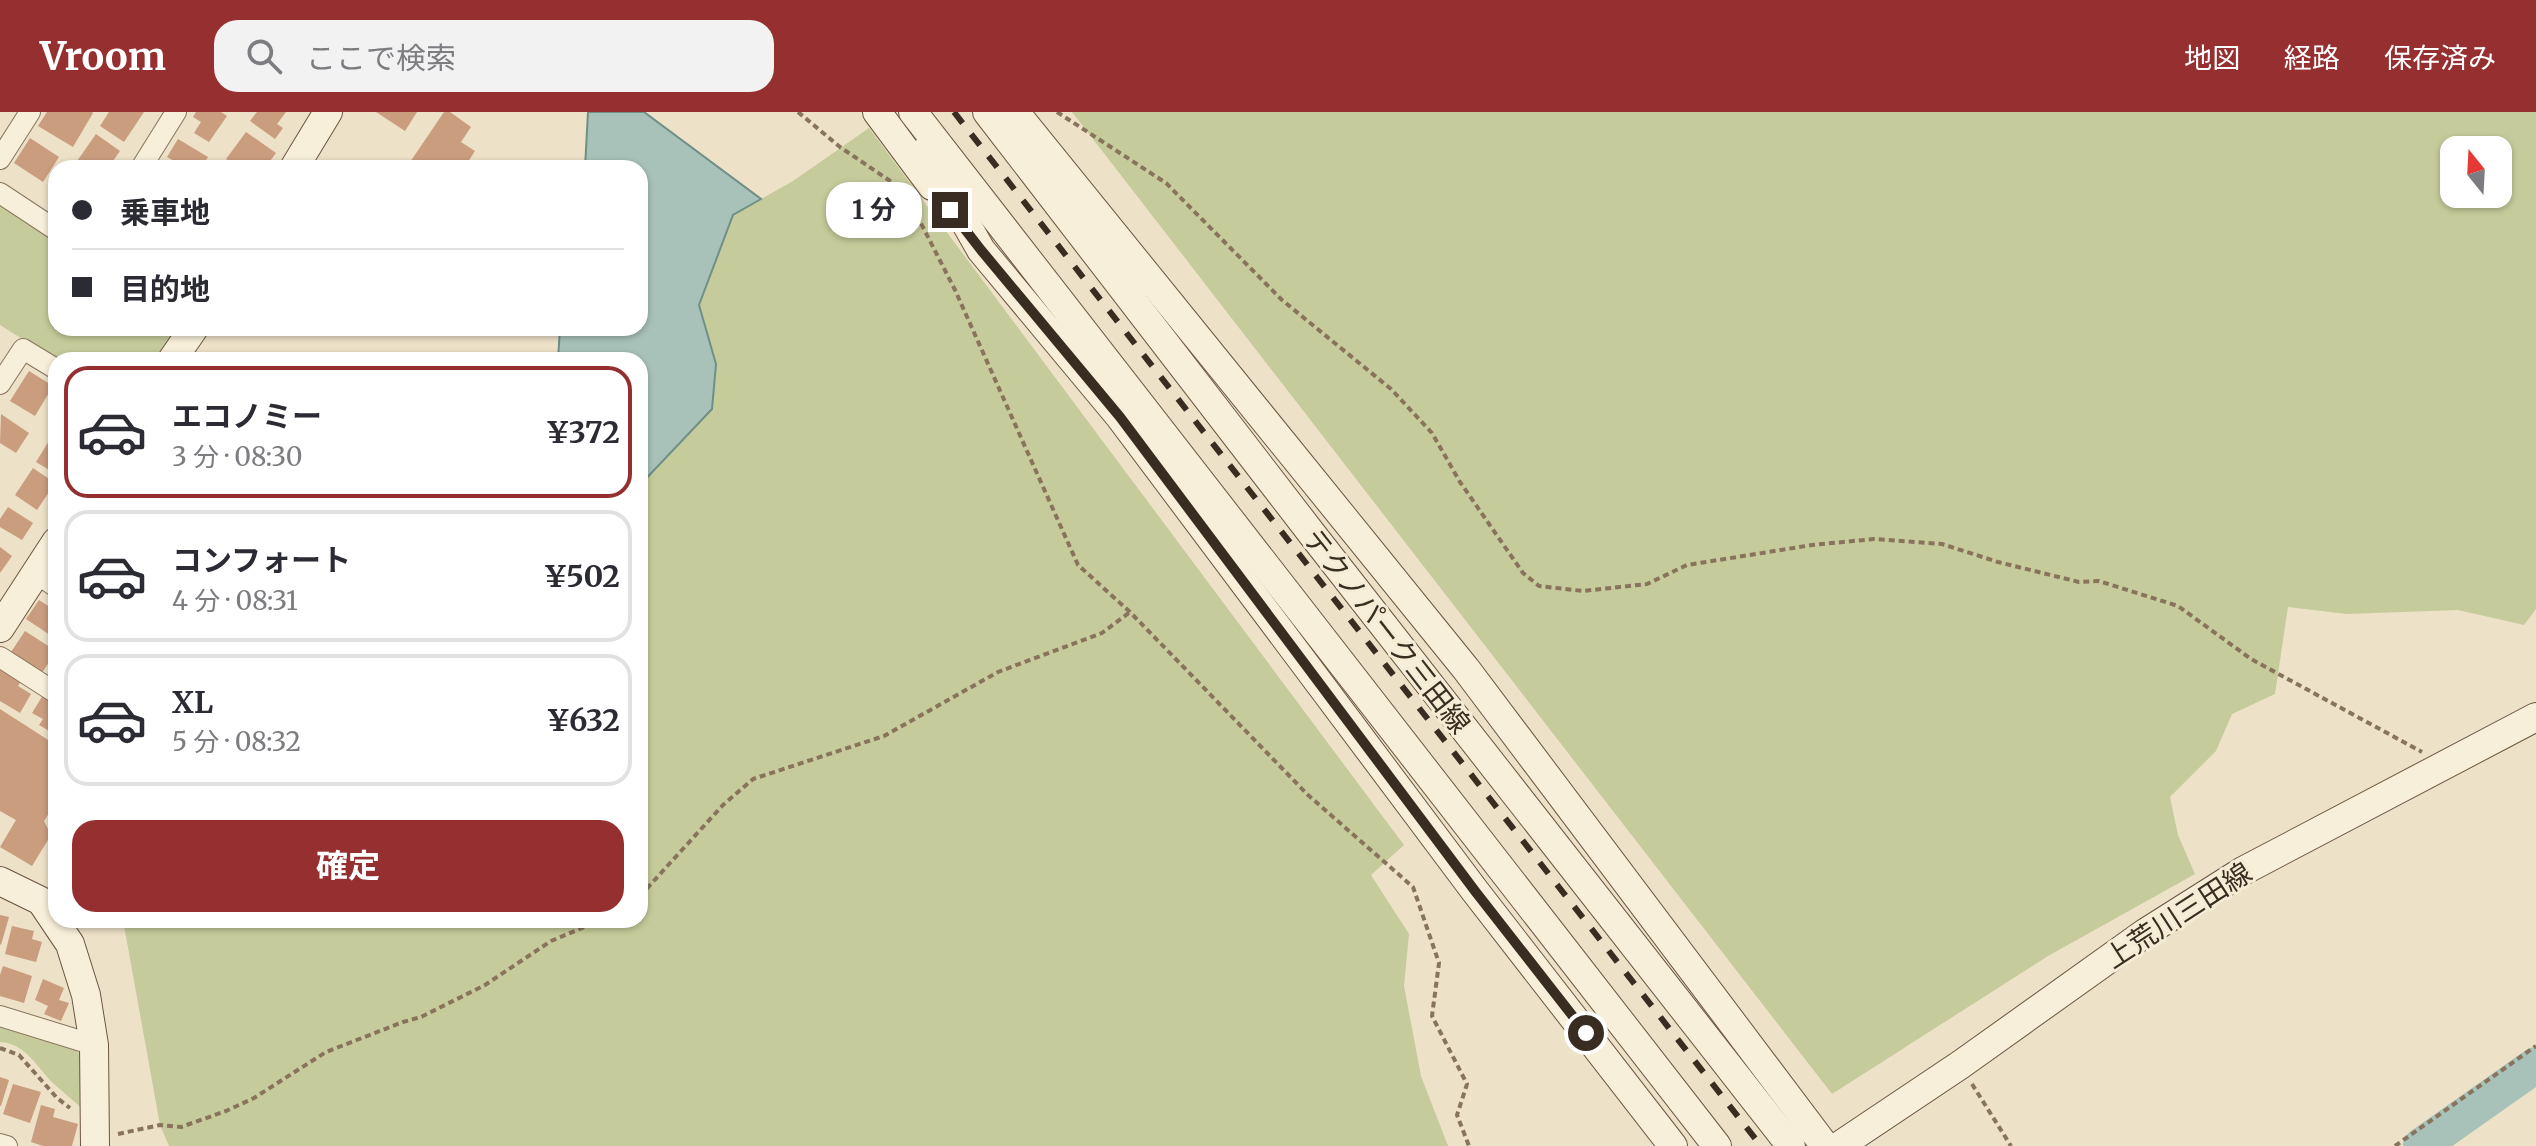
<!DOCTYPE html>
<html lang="ja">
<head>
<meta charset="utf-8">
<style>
	:root { --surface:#fff; --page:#f2f2f3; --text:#2b2b33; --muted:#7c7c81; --line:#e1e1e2; --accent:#952f30 }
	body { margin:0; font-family:Merriweather,"Noto Sans JP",serif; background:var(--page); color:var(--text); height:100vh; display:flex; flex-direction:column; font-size:30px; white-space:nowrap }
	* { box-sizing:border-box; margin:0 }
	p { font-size:26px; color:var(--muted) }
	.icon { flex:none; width:44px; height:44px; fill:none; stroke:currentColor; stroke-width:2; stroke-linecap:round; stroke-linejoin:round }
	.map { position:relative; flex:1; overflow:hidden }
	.panel { position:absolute; left:48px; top:240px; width:600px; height:576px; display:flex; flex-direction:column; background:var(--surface); border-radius:24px; box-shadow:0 2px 6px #0004 }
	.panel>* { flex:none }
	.hud { position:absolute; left:48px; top:48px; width:600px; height:176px; border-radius:24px; box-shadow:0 2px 6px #0004; display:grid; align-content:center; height:176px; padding:0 24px; background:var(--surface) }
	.needle { width:52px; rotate:342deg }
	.buttons { position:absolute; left:2440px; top:24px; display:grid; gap:16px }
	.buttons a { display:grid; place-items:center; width:72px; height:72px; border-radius:16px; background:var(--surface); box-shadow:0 2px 6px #0004; font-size:40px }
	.end { position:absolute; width:36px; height:36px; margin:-18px; border:10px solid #392c20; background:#fff; box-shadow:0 0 0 4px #fff }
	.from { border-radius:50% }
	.bubble { position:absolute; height:56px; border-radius:24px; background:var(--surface); box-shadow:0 2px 6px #0004; font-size:26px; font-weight:700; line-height:56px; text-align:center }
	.hud b { display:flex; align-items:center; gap:28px; height:76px; font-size:30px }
	.hud b+b { border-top:2px solid var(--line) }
	.hud i { width:20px; height:20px; background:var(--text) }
	ul { padding:14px 0 0; list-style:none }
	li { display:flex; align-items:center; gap:24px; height:132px; margin:0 16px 12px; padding:0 8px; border:4px solid var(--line); border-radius:24px }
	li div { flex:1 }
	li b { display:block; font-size:30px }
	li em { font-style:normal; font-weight:700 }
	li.active { border-color:var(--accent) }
	li>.icon { width:72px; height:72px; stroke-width:1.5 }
	.action { display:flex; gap:16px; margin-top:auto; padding:16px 24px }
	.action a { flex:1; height:92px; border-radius:24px; background:var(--accent); color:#fff; font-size:32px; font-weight:700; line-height:92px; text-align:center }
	header { display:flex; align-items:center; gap:48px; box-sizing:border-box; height:112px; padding:0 40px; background:var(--accent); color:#fff }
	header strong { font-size:38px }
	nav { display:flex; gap:44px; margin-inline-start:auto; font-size:28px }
	.search { width:560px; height:72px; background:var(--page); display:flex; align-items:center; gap:20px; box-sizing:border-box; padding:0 28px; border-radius:24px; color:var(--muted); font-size:30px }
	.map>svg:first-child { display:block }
</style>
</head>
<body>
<header>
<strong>Vroom</strong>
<div class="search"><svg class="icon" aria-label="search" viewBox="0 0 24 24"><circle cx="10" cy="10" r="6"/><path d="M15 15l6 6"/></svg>ここで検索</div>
<nav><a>地図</a><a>経路</a><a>保存済み</a></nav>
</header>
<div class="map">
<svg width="2536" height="1034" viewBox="0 0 2536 1034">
	<rect width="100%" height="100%" fill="#ede1c7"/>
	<g fill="#c6cb9b" fill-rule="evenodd">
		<path d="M1072,0H2536V497L2524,513L2458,498L2347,502L2288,495L2275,582L2232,602L2216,639L2170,685L2178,723L2195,762L2048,844L1832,982ZM2498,38V82H2454V38Z"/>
		<polygon points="869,16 1404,733 1371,763 1409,822 1404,874 1421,964 1448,1034 169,1034 160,1013 123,808 640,808 640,373 712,297 716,252 699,194 733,103 793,69"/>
		<polygon points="0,87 56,121 56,216 182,216 162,248 56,248 0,213"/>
		<path d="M0,913L73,936L82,944L84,998C74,989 64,981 54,972C37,956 26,931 0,930Z"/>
	</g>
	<polygon fill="#a8c1b9" stroke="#6f8f87" stroke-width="2" points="588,0 644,0 761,87 733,103 699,193 716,252 712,297 640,373 640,248 558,248 560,216 640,216 640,56 585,56"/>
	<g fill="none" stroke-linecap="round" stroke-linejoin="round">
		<polyline stroke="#a8c1b9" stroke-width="36" points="2421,1034 2536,953"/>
	</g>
	<g fill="#ca9d7e">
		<polygon points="47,0 92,0 93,1 73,35 38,14"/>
		<polygon points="109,0 144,0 124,30 100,14"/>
		<polygon points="196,0 221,0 227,4 209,30 194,21 201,10 193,5"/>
		<polygon points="257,0 286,0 277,12 283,16 275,27 250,9"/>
		<polygon points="376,0 417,0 405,19"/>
		<polygon points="444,0 450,0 471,15 461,30 475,39 464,56 406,56"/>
		<polygon points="246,20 276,41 265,56 257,53 254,56 239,56 226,47"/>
		<polygon points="96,22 120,39 108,56 81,56 75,52"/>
		<polygon points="30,26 59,45 43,70 14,51"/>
		<polygon points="178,27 208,45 201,56 186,56 167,45"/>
		<polygon points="29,259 53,274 35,304 10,289"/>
		<polygon points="1,302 29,321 16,341 0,331"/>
		<polygon points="52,324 56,327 56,362 36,350"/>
		<polygon points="33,356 55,371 37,398 15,383"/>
		<polygon points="8,395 33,411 22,428 0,415 0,407"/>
		<polygon points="0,435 12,444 0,461"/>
		<polygon points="39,488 56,499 56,527 26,507"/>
		<polygon points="25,519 56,539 42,561 11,540"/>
		<polygon points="0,556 21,569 18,574 31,582 20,601 0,589"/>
		<polygon points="43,583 56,591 56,623 39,613 43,607 32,601"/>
		<polygon points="0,597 56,633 56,690 44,709 51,723 32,754 0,735 16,708 0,699"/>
		<polygon points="0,803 9,805 1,833 0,832"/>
		<polygon points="12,814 34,819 32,827 42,830 36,850 5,842"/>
		<polygon points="3,854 32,864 24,891 0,884 0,863"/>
		<polygon points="43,867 64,876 59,888 69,891 61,909 44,902 48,894 35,888"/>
		<polygon points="0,965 9,968 1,994 0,994"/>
		<polygon points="13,972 41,980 30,1011 3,1002"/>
		<polygon points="41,993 55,997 53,1005 78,1012 72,1034 43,1034 31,1030"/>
	</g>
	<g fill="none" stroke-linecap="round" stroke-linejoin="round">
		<defs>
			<g id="street">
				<polyline points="0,47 30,0"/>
				<polyline points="141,56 176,0"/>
				<polyline points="0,81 56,118"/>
				<polyline points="0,272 23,237 56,257"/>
				<polyline points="36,461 56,475"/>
				<polyline points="0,545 56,581"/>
				<polyline points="0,904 94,933"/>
				<polyline points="0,1032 7,1034"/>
			</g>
			<g id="secondary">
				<polyline points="877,0 932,74"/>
				<polyline points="913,0 1717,1034"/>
				<polyline points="987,0 1312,422 1791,1034"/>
				<polyline points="1015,0 1466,557 1825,1034"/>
				<polyline points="928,36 935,57 981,138 1120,305 1475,779 1673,1034"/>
				<polyline points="294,56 328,0"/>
				<polyline points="172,248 194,216"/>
				<polyline points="0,516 56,430"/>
				<polyline points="0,769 41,789 70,832 86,883 94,933 95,1034"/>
				<polyline points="1839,1034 1960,953 2145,821 2243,759 2536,605"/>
			</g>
		</defs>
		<use href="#street" stroke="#88745d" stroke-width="22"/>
		<use href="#secondary" stroke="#6a5540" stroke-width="30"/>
		<g stroke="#88745d" stroke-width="4" stroke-dasharray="6 4" stroke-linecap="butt">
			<polyline points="798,0 840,35 902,77"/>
			<polyline points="1057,0 1166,71 1282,188 1391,277 1432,321 1460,370 1523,461 1539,474 1583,479 1647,472 1687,453 1812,433 1874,427 1942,432 1998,450 2079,470 2099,469 2178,494 2251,547 2422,640"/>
			<polyline points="903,76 955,178 1078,453 1130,500 1308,683 1413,775 1439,851 1432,904 1467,972 1457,1003 1469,1034"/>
			<polyline points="640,784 723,693 753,667 884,624 998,560 1102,521 1130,500"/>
			<polyline points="0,936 19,943 57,986 70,996"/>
			<polyline points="1972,972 2011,1034"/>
			<polyline points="118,1022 160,1013 181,1015 226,999 254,986 326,940 403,910 421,905 485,873 551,829 601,808"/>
			<polyline points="2395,1034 2536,934"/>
		</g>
		<use href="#street" stroke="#f8efda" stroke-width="20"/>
		<use href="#secondary" stroke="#f8efda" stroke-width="28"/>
		<polyline stroke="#392c20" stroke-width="6" stroke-dasharray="14 14" stroke-linecap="butt" points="954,0 1761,1034"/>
	</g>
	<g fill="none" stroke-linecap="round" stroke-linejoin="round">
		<polyline stroke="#392c20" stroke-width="10" points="950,98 981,138 1120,305 1475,779 1586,921"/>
	</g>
	<g text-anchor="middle" stroke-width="6" stroke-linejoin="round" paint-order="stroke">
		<g font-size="28" fill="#392c20" stroke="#f5ecd6">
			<text transform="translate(1387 519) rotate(52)" y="10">テクノパーク三田線</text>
			<text transform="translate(2178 803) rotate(-33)" y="10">上荒川三田線</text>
		</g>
	</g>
</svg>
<div class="buttons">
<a><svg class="needle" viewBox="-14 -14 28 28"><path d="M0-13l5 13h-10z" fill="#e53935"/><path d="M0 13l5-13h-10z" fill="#7c7c81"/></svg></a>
</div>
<i class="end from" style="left:1586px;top:921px"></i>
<i class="end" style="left:950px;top:98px"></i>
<div class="bubble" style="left:826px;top:70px;width:96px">1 分</div>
<div class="hud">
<b><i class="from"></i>乗車地</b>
<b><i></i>目的地</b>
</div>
<section class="panel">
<ul>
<li class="active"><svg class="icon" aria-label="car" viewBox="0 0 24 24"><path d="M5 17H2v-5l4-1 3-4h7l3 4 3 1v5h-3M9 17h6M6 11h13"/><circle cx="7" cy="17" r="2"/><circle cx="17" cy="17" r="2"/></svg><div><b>エコノミー</b><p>3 分 · 08:30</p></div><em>¥372</em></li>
<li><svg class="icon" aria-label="car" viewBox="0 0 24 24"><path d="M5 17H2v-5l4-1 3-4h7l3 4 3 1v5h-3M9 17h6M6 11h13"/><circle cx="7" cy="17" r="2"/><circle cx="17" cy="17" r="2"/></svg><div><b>コンフォート</b><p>4 分 · 08:31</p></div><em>¥502</em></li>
<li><svg class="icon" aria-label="car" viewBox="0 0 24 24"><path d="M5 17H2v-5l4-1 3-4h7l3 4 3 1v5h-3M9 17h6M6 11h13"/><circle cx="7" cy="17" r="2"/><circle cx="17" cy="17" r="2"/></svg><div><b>XL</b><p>5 分 · 08:32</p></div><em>¥632</em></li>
</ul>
<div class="action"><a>確定</a></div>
</section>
</div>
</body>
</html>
